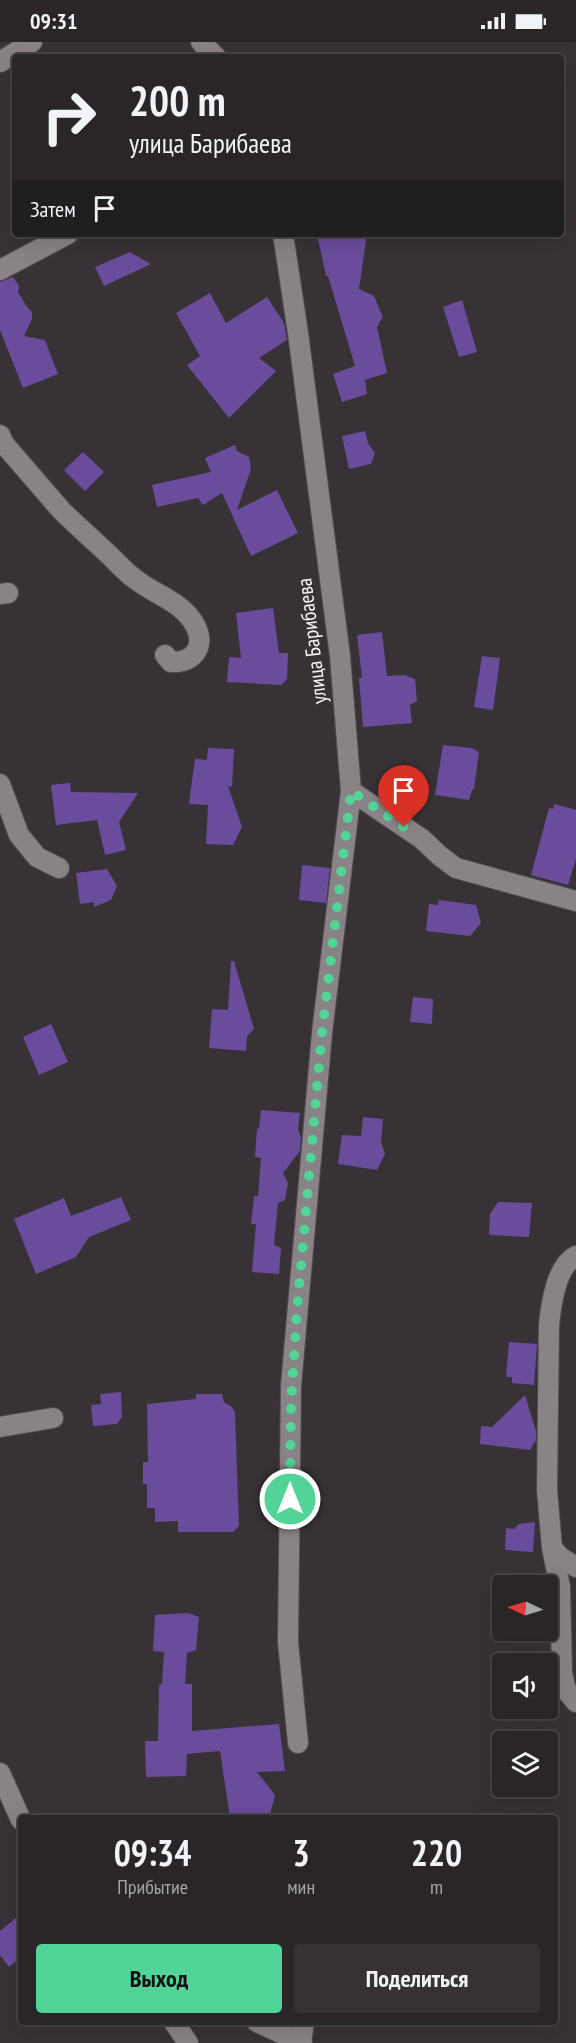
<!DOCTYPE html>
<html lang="ru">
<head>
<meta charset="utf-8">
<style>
  :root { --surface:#2a2628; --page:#363234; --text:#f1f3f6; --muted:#a5a5a8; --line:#464345; --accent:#52d397 }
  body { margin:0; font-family:"PT Sans Narrow",sans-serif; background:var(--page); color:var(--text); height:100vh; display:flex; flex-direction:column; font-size:22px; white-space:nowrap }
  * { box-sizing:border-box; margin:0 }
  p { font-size:20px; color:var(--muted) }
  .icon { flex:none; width:33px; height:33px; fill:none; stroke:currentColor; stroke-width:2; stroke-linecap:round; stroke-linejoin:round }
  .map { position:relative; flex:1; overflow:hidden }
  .drawer { position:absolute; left:18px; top:1773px; width:540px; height:210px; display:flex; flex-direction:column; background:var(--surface); border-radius:6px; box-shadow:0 6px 24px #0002,0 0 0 2px var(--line) }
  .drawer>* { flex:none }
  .top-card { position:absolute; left:12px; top:12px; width:552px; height:183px; border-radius:6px; box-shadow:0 6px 24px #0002,0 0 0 2px var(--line); background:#2a2628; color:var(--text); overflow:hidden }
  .needle { width:39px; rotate:274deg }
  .tools { position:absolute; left:492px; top:1533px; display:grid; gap:12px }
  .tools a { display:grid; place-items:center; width:66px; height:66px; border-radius:6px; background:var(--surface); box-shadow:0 6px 24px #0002,0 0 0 2px var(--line); font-size:30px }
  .pin { position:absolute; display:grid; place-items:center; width:51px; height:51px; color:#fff; margin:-62px -26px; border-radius:50% 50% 50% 0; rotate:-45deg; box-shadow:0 0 6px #0007 }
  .pin .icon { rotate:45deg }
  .me { position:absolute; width:66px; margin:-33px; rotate:0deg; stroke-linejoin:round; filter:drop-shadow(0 0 4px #0008) }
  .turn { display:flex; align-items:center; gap:21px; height:126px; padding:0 18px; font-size:27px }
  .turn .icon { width:78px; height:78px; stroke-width:2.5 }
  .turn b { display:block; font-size:42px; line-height:51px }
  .then { display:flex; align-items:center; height:57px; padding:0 18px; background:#0003; gap:12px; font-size:22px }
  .eta { display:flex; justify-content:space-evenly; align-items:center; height:102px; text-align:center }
  .eta b { font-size:36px; font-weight:700; line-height:42px }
  .cta { display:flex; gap:12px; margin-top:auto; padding:12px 18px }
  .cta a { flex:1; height:69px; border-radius:6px; background:var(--accent); color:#111; font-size:24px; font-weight:700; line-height:69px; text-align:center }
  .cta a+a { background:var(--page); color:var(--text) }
  .status { display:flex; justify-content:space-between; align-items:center; height:42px; padding:0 30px; background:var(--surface); direction:ltr }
  .status svg { height:16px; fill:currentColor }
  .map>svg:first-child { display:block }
  .building { fill:#6a4c9d }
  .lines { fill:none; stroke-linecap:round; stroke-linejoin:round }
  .minor-casing { stroke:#534e52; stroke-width:22 }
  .minor { stroke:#898287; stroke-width:20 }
  .route { stroke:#52d397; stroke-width:10; stroke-dasharray:0 18 }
  .labels { text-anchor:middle; stroke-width:4.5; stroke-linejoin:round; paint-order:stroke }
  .street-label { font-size:21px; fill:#f7f3f6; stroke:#383236 }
</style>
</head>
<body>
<div class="status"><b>09:31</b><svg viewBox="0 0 49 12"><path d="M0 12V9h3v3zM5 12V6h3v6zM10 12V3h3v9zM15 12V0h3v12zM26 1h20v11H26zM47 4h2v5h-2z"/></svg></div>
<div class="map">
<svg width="576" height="2001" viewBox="0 0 576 2001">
  <rect width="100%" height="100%" fill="#383236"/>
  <path class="building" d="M 317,192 L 367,192 L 359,247 L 374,254 L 383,275 L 377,285 L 387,331 L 365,338 L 367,352 L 342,360 L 333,332 L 355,324 L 328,234 L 326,234 Z
    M 130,210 L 151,222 L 104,244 L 95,225 Z
    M 13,235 L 19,244 L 18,250 L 27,265 L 32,270 L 32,277 L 24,294 L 45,298 L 58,332 L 23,346 L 0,288 L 0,240 Z
    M 210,251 L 226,281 L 267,255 L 284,281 L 287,298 L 259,316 L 276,329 L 229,376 L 187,323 L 200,314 L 176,271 Z
    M 462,258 L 477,310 L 459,315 L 443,265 Z
    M 365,389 L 368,401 L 375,411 L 371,422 L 349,427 L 342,394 Z
    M 235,403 L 237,409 L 249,415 L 251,427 L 237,468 L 277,448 L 298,491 L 251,514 L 222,451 L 203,463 L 198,456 L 157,465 L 152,443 L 211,430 L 205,416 Z
    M 83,410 L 104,430 L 85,449 L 64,428 Z
    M 273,566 L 279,611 L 288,611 L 287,637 L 281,643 L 227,640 L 229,615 L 241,616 L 236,571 Z
    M 382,590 L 387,634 L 404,633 L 415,637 L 417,659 L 410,663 L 412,681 L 363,685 L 359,636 L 362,636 L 357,593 Z
    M 482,614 L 500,616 L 493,668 L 474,665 Z
    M 443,703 L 472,706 L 479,710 L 474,747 L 472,748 L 469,758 L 435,753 Z
    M 208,706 L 234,707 L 232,745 L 228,744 L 242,785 L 233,803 L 206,802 L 208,763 L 189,762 L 195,717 L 207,718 Z
    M 70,741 L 71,750 L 138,751 L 119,780 L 126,808 L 105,813 L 97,778 L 56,783 L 51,743 Z
    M 554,762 L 576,768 L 576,817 L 568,843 L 531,833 L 549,766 L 553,767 Z
    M 302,823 L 330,826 L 326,861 L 299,858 Z
    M 107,827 L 117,844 L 111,858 L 94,865 L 94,860 L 80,862 L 76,831 Z
    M 439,858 L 476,863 L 481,881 L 470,894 L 426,889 L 429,862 L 438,863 Z
    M 231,919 L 234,919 L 254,987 L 247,994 L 246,1009 L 209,1006 L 212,967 L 228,968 Z
    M 413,955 L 433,957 L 432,982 L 410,980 Z
    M 51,982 L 68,1020 L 39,1033 L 23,995 Z
    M 261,1068 L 300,1071 L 298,1087 L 301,1095 L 300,1109 L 283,1131 L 288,1141 L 285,1158 L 278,1161 L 274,1203 L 281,1206 L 279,1232 L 252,1230 L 256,1182 L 251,1182 L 254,1154 L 258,1154 L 261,1116 L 255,1115 L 257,1086 L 259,1087 Z
    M 363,1075 L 383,1077 L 381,1100 L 385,1112 L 377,1128 L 338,1122 L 342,1093 L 361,1094 Z
    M 121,1155 L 131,1178 L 89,1195 L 76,1215 L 36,1232 L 14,1177 L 64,1156 L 71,1174 Z
    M 498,1160 L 532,1161 L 529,1195 L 489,1193 L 490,1172 Z
    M 509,1300 L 537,1302 L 534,1343 L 512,1341 L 512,1335 L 506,1335 Z
    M 121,1350 L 122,1375 L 117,1382 L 93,1384 L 91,1363 L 101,1362 L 100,1352 Z
    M 196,1352 L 222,1352 L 224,1360 L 232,1365 L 235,1370 L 239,1484 L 233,1490 L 178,1490 L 178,1479 L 155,1480 L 155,1466 L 147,1466 L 147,1442 L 143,1442 L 143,1420 L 148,1420 L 147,1362 L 196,1357 Z
    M 525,1353 L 536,1389 L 536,1398 L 530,1408 L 480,1402 L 481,1384 L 492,1385 Z
    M 535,1480 L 533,1510 L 505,1508 L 506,1486 L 514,1487 L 519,1482 Z
    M 188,1571 L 199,1575 L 196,1608 L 187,1611 L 185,1642 L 192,1642 L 192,1689 L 279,1682 L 285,1729 L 257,1730 L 275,1753 L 269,1776 L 230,1776 L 220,1709 L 187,1712 L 186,1734 L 146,1735 L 145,1699 L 158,1699 L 159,1643 L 162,1642 L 164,1610 L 153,1609 L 155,1573 Z
    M 21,1872 L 21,1915 L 9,1925 L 0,1913 L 0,1889 Z"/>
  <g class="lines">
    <defs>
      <path id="minor" d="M 201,0 L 216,15
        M 0,20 L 32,0
        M 283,192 L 298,291 L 340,614 L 351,749 L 322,991 L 291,1344 L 288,1600 L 298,1701
        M 0,228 L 68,192
        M 0,393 L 4,402 C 23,424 42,446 61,468 C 75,482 90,495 105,509 C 115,518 124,529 135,537 C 155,553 184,560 196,585 C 206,606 192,621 171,620 L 165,613
        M 0,552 L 8,551
        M 0,742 L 19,793 L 37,815 L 59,826
        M 351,749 L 422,797 L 440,814 L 456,826 L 576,859
        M 576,1214 C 556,1224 551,1263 549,1283 L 547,1448 L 552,1506 L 560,1545 L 562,1631 L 566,1648 L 576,1660
        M 0,1385 L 53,1376
        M 552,1506 L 560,1515 L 576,1525
        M 0,1731 L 21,1778
        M 174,1980 L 188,2001
        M 257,1980 L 302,2001
        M 301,2001 L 304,1980"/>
    </defs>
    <use href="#minor" class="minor-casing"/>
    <use href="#minor" class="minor"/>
  </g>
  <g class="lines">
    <path class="route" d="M 290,1457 L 291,1362 L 297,1268 L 322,991 L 351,749 L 404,785"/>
  </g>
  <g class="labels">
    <g class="street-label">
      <text transform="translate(312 599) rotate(-97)" y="7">улица Барибаева</text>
    </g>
  </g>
</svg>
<div class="tools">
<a><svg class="needle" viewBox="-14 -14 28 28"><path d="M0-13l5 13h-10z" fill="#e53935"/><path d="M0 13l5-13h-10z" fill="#a5a5a8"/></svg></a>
<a><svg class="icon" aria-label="sound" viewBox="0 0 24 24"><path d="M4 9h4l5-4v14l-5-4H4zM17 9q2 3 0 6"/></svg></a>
<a><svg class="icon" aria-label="layers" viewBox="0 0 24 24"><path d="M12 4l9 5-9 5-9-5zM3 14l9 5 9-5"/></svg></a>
</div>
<div class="pin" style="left:404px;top:785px;background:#d93025"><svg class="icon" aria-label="arrive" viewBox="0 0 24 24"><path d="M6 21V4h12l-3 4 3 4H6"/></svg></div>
<svg class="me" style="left:290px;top:1457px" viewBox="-20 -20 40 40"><circle r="17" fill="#52d397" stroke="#fff" stroke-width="3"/><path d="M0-11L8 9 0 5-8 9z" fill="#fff"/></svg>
<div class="top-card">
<div class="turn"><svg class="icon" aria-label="right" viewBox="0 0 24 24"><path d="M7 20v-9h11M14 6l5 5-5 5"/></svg><div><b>200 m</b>улица Барибаева</div></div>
<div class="then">Затем<svg class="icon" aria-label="arrive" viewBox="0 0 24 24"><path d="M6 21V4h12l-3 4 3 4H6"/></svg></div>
</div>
<section class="drawer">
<div class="eta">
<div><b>09:34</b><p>Прибытие</p></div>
<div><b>3</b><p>мин</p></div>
<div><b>220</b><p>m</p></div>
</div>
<div class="cta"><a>Выход</a><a>Поделиться</a></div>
</section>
</div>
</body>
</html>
